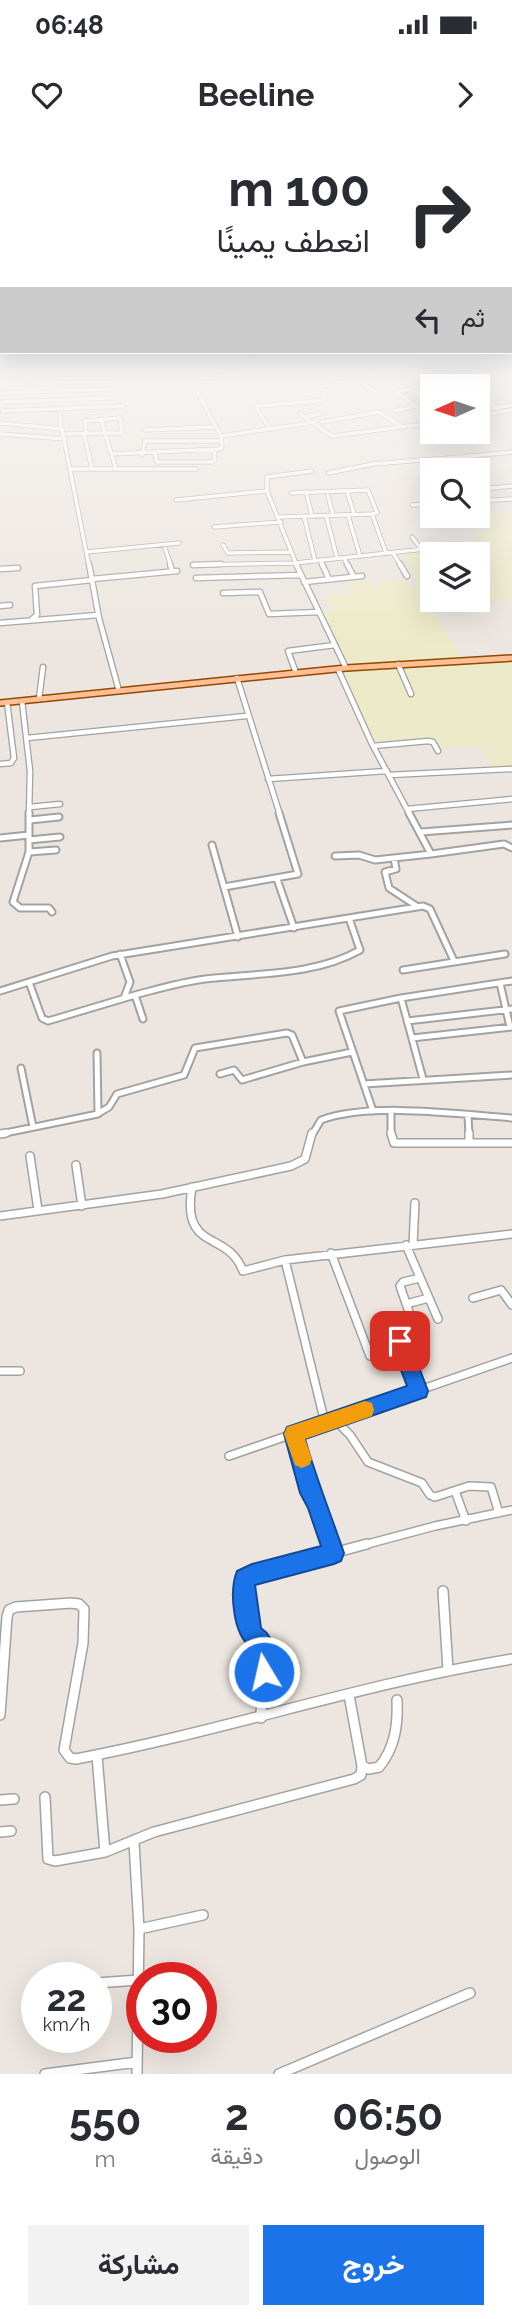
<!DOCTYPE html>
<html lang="ar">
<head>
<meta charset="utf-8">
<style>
  :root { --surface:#fff; --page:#f2f2f3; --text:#2b2b33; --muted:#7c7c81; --accent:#1a73e8 }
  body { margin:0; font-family:Raleway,Vazirmatn,sans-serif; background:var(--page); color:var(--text); direction:rtl; height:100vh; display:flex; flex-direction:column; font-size:26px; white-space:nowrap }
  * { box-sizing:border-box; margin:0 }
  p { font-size:23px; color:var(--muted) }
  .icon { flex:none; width:38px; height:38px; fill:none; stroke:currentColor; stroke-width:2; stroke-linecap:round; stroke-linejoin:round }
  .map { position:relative; height:1934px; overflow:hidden; direction:ltr }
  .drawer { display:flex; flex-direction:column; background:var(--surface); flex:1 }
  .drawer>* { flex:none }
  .top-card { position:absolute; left:0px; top:0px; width:513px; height:214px; box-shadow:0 7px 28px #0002; direction:rtl; background:#fff; color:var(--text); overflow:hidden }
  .needle { width:46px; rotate:267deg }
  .controls { position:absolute; left:420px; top:234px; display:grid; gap:14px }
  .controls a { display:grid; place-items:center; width:70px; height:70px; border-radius:0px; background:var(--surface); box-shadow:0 7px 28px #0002; font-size:35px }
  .speed { position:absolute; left:21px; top:1822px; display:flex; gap:14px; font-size:35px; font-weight:700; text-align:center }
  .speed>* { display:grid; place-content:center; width:91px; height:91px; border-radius:50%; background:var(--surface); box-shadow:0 7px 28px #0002; line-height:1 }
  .speed small { font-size:18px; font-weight:400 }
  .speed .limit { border:10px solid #d22; background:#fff; color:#111 }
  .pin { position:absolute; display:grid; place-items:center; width:60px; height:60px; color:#fff; margin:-30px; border-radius:14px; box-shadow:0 4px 10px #0006 }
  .me { position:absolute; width:77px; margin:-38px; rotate:351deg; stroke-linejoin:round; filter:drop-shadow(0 0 5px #0008) }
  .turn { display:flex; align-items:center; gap:24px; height:147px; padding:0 28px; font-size:32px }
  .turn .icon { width:91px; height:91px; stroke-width:2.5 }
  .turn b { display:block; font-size:49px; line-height:60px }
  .then { display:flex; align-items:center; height:66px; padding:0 28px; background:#0003; gap:14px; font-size:26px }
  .eta { display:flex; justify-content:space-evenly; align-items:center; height:119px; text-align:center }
  .eta b { font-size:42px; font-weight:700; line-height:49px }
  .cta { display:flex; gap:14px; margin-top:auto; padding:14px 28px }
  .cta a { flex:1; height:80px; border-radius:0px; background:var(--accent); color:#fff; font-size:28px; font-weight:700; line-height:80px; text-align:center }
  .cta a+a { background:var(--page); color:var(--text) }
  .status { display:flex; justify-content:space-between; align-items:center; height:49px; padding:0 35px; background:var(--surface); direction:ltr }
  .status svg { height:19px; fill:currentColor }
  header { display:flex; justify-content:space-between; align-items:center; height:91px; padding:0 28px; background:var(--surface); font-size:32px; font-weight:700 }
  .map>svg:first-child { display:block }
  .farmland { fill:#edeac9 }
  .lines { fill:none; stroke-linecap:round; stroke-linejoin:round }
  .minor-far4-casing { stroke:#a2a2a2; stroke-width:5 }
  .minor-far3-casing { stroke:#a2a2a2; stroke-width:7 }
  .minor-far2-casing { stroke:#a2a2a2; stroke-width:9 }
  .minor-far1-casing { stroke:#a2a2a2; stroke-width:10 }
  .minor-casing { stroke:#a2a2a2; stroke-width:12 }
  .major-casing { stroke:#924900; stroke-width:8 }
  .minor-far4 { stroke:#fff; stroke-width:3.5 }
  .minor-far3 { stroke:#fff; stroke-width:4.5 }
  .minor-far2 { stroke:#fff; stroke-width:5 }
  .minor-far1 { stroke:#fff; stroke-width:7 }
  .minor { stroke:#fff; stroke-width:9 }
  .major { stroke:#ffbe93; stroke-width:5 }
  .route { fill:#1a73e8; stroke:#114b97; stroke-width:2 }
  .slow { fill:#f59e0b }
</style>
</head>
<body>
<div class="status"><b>06:48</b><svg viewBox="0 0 49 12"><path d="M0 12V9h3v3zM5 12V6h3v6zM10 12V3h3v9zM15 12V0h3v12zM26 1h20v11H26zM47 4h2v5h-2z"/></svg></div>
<header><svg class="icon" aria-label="forward" viewBox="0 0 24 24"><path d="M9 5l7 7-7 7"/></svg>Beeline<svg class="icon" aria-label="heart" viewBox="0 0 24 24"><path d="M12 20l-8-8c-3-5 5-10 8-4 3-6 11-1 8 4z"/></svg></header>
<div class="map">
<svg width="512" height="1934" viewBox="0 0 512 1934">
  <rect width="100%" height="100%" fill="#ede6e0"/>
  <path class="farmland" d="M 512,372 L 512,403 L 492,405 L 512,405 L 512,459 L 462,461 L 478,460 L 478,415 L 443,415 L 441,408 L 480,406 L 472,392 L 490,390 L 481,374 Z
    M 436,409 L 440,415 L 432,415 L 432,434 L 410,435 L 408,432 L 412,431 L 401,412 Z
    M 432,436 L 432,460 L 460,461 L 429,464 L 462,518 L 403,523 L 401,520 L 402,523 L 348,526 L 322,472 L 334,471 L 327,456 L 352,454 L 348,443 L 370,440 L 377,450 L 382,449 L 377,442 L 408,439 L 410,448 L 416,447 L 425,461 L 412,439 Z
    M 512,519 L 512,627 L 492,628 L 481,606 L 441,607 L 437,600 L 377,604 L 343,537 L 343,532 Z"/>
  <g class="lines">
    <defs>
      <path id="minor-far4" d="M 186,232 L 221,296 L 310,283
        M 408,232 L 432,250
        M 427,232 L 448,247
        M 446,232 L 467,247
        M 190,240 L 257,232
        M 356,240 L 375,251
        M 0,245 L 119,241
        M 320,247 L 387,232
        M 6,248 L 9,232
        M 411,249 L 432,264
        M 397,252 L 455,239
        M 397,252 L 432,279
        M 0,253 L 113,249
        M 478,254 L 498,268
        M 3,262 L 113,258
        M 60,269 L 61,288
        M 2,271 L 123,266
        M 394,271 L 415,266
        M 478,271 L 512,265
        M 300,274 L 332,296 L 432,283
        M 478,276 L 512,270
        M 304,277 L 320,274
        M 101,280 L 116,329
        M 322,282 L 379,272 L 402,287
        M 0,283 L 62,289 L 89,426
        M 270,289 L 256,268 L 258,266 C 282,263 303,264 326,259
        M 145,290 L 215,287
        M 0,294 L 65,299
        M 63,294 L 103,293
        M 84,294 L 92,329
        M 86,294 L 85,281 L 120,278 L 122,293 L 105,293
        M 112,314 L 218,309 L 222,308 L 221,296
        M 155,314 L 157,322 L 212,322 L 215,320 L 214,310
        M 142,315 L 145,301 L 221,301
        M 460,317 L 512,312
        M 72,329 L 196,329
        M 328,333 L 373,324 L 460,317 L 462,331
        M 267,351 L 267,337 L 312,331
        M 347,351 L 354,374
        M 306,352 L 312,376
        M 327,352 L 333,375
        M 291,353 L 368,350 L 377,373 L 372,374
        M 176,360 L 267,351 L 297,426
        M 478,361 L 512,359
        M 486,361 L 481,349 L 512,346
        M 412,365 L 432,364
        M 326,375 L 337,418
        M 348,375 L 360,416
        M 304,376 L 315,421
        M 279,377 L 372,374 L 386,413
        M 214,387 L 281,382
        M 412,397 L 422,410
        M 164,405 L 171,426
        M 223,405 L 228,413 L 291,412
        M 87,412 L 179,403
        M 393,413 L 401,426
        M 344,418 L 348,426
        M 320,420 L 323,426
        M 193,425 L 295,423 L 434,408 L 441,415"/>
      <path id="minor-far3" d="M 89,424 L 99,478 L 119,551
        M 170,424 L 172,431
        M 296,424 L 346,528
        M 322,424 L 329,439
        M 347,424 L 354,437
        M 400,424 L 407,436
        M 193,425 L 221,424
        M 0,429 L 18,428
        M 196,438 L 301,435
        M 92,439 L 177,431
        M 304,442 L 362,436
        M 223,453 L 260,452 L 269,474 L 319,472
        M 0,466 L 10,465
        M 31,480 L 37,475 L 35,446 L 92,440
        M 0,483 L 98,475
        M 398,524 L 411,554
        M 338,529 L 372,604 L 410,675
        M 296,533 L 288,511 L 335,505
        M 237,538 L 280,675
        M 39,559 L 43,527
        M 22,561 L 30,631 L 29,675
        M 27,598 L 246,576
        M 373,606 L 428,601 L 433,602 L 438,611
        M 0,624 L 11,623 L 14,618 L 7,562
        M 389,635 L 512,629
        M 268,639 L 387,631
        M 30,667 L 60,664
        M 407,669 L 512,659"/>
      <path id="minor-far2" d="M 29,673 L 29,712 L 13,762 L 20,768 L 49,768 L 52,772
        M 409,673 L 431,714 L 504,704 L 512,708
        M 30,680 L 59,677
        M 421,692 L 512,685
        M 0,698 L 29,695
        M 29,700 L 60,697
        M 212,705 L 238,797
        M 29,712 L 56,710
        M 335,716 L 359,715 L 375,720 L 431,714
        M 394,718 L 396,729 L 385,732 L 389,748 L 418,767
        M 277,739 L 294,788
        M 224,747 L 298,734 L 279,673
        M 120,814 L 130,842 L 124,858
        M 403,830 L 505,814
        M 29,842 L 42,878 L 48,881 L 135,855
        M 500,843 L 510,887
        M 0,851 L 112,816 L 423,766 L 430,769 L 454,821
        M 143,879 L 135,855 C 158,849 181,842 205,839 C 256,833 314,836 360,810 L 349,778
        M 407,881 L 512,869
        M 412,898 L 512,887
        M 21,928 L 33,987
        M 220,934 L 234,930 L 242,940 L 303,922
        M 423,939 L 401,858 L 512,841
        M 364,944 L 512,935
        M 373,971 L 339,871 L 401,858
        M 99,973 L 109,967 L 117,954 L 184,935 L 195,908 L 287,893 L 292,895 L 303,922 L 352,912
        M 391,973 L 391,995
        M 468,976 L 469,995
        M 0,994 L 98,974 L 97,913
        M 312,995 L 321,980 C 371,962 458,974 512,978"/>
      <path id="minor-far1" d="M 391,993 L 394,1003 L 512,1003
        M 469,993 L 469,1003
        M 0,994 L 6,993
        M 30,1016 L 38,1070
        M 76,1025 L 82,1066
        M 192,1047 C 181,1113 227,1089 243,1131 L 285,1120
        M 0,1076 L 162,1054 L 291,1026 L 305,1019 L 312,993
        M 413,1104 L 415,1063
        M 406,1105 L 438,1179
        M 331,1113 L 370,1216
        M 473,1158 L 501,1150 L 512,1165
        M 406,1164 L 429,1158
        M 0,1231 L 20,1231
        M 419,1251 L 399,1201 L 415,1189 L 400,1146 L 403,1142 L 420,1138
        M 335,1280 L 350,1295 L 368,1322 L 422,1343 L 430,1355 L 435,1357 L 469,1346 L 491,1347 L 499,1373
        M 325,1283 L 285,1120 L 512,1094
        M 294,1294 L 310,1353 L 317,1363 L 332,1406
        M 229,1316 L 512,1218
        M 455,1351 L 466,1381
        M 360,1406 L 435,1386 L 512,1370"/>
      <path id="minor" d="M 331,1404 L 334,1413
        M 443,1451 L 448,1530
        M 0,1575 L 7,1477 L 9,1470 L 16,1467 L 71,1463 L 79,1464 L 84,1469 L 83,1503 L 64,1610 L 70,1618 L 76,1619 C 223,1591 365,1543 512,1519
        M 261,1578 L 263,1511 L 262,1501 L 251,1494 L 243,1447 L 247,1436 L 367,1404
        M 97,1616 L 105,1712
        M 362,1626 L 369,1629 L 379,1627 C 395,1608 398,1585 397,1560
        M 45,1657 L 48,1719 L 55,1721 L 105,1712 L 154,1692 L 354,1639 L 361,1635 L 362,1626 L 349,1555
        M 0,1660 L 14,1659
        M 0,1692 L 11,1691
        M 134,1702 L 139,1789 L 137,1934
        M 139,1789 L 203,1775
        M 96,1843 L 139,1840
        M 45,1934 L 137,1922
        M 279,1934 L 470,1853"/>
      <path id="major" d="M 0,563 L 346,528 L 512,518"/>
    </defs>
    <use href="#minor-far4" class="minor-far4-casing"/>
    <use href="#minor-far3" class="minor-far3-casing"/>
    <use href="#minor-far2" class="minor-far2-casing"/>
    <use href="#minor-far1" class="minor-far1-casing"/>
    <use href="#minor" class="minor-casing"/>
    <use href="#major" class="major-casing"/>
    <use href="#minor-far4" class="minor-far4"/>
    <use href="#minor-far3" class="minor-far3"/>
    <use href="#minor-far2" class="minor-far2"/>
    <use href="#minor-far1" class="minor-far1"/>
    <use href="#minor" class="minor"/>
    <use href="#major" class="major"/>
  </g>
  <linearGradient id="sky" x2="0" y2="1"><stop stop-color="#8ac3e4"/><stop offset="0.46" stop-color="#f7f4f1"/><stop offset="1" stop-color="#f7f4f1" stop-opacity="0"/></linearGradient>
  <rect width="512" height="503" fill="url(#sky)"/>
  <path class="route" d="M 400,1193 L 406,1195 L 409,1201 L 428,1251 L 426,1257 L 305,1299 C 316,1338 331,1375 344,1413 L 341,1421 L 334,1424 L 255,1445 L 261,1488 C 276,1498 279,1523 272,1540 L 264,1543 L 256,1540 L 251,1507 C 233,1495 229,1451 237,1431 L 252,1424 L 321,1406 L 308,1368 L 300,1353 L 284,1294 L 287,1287 L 407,1246 L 390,1201 L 393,1195 Z"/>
  <path class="slow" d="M 365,1261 L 372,1263 L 374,1270 L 372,1276 L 305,1299 L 312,1319 L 309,1325 L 302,1328 L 295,1325 L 284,1294 L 287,1287 Z"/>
</svg>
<div class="controls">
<a><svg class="needle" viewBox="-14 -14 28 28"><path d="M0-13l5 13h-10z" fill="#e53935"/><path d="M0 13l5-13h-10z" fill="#7c7c81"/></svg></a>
<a><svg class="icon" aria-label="search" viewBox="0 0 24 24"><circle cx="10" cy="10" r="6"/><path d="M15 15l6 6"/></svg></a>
<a><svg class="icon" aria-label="layers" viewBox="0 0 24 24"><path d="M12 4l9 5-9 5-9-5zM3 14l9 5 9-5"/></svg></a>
</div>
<div class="speed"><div>22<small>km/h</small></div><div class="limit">30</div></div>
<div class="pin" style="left:400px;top:1201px;background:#d93025"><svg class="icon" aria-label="arrive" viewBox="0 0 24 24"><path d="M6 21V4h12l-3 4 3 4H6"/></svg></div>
<svg class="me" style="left:264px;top:1532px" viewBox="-20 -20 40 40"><circle r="17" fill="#1a73e8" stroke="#fff" stroke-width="3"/><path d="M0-11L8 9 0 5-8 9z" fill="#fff"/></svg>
<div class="top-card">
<div class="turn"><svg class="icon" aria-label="right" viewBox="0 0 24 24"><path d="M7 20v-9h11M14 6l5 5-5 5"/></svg><div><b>100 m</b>انعطف يمينًا</div></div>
<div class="then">ثم<svg class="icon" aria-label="left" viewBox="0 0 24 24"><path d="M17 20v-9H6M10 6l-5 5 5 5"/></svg></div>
</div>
</div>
<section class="drawer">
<div class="eta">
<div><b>06:50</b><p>الوصول</p></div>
<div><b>2</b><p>دقيقة</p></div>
<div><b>550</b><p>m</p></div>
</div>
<div class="cta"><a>خروج</a><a>مشاركة</a></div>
</section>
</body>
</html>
